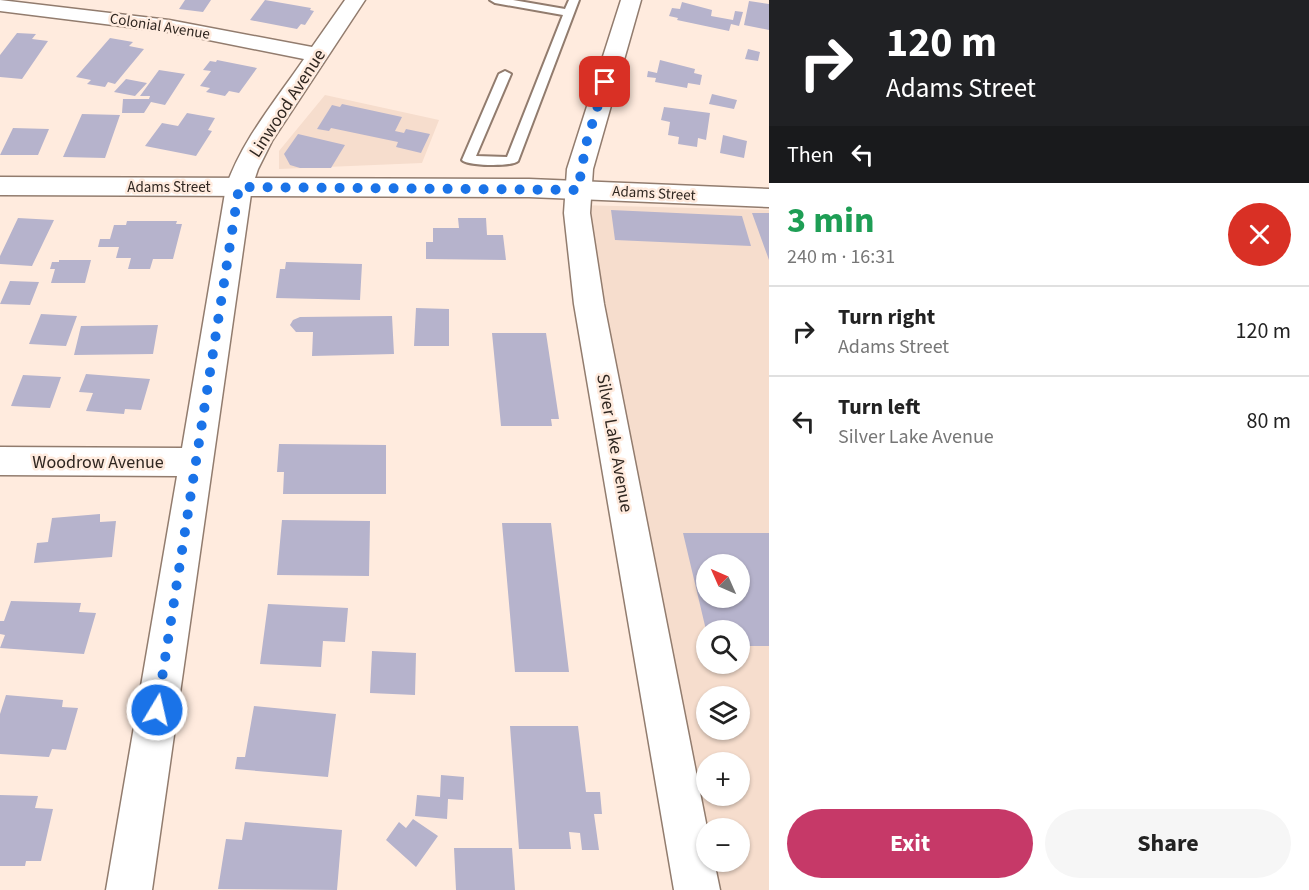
<!DOCTYPE html>
<html lang="en">
<head>
<meta charset="utf-8">
<style>
  :root { --surface:#fff; --page:#f6f6f6; --text:#222; --muted:#767676; --line:#e0e0e0; --accent:#c63968 }
  body { margin:0; font-family:"Source Sans 3",sans-serif; background:var(--page); color:var(--text); height:100vh; display:flex; flex-direction:column; font-size:22px; white-space:nowrap }
  * { box-sizing:border-box; margin:0 }
  p { font-size:20px; color:var(--muted) }
  .icon { flex:none; width:33px; height:33px; fill:none; stroke:currentColor; stroke-width:2; stroke-linecap:round; stroke-linejoin:round }
  .map { position:relative; flex:1; overflow:hidden }
  .drawer { display:flex; flex-direction:column; background:var(--surface); width:540px }
  .drawer>* { flex:none }
  .hud { background:#202124; color:#fff; overflow:hidden }
  .needle { width:39px; rotate:315deg }
  .tools { position:absolute; left:696px; top:554px; display:grid; gap:12px }
  .tools a { display:grid; place-items:center; width:54px; height:54px; border-radius:50%; background:var(--surface); box-shadow:0 2px 4px #0004; font-size:30px }
  .pin { position:absolute; display:grid; place-items:center; width:51px; height:51px; color:#fff; margin:-26px; border-radius:12px; box-shadow:0 3px 9px #0006 }
  .me { position:absolute; width:66px; margin:-33px; rotate:9deg; stroke-linejoin:round; filter:drop-shadow(0 0 4px #0008) }
  .turn { display:flex; align-items:center; gap:21px; height:126px; padding:0 18px; font-size:27px }
  .turn .icon { width:78px; height:78px; stroke-width:2.5 }
  .turn b { display:block; font-size:42px; line-height:51px }
  .then { display:flex; align-items:center; height:57px; padding:0 18px; background:#0003; gap:12px; font-size:22px }
  .round { display:grid; place-items:center; flex:none; width:63px; height:63px; border-radius:32px; background:var(--page) }
  .overview { display:flex; align-items:center; justify-content:space-between; height:102px; padding:0 18px }
  h1 { font-size:36px; font-weight:700; line-height:45px; color:#1e9e55 }
  .primary-button { display:flex; gap:12px; margin-top:auto; padding:12px 18px }
  .primary-button a { flex:1; height:69px; border-radius:36px; background:var(--accent); color:#fff; font-size:24px; font-weight:700; line-height:69px; text-align:center }
  .primary-button a+a { background:var(--page); color:var(--text) }
  ul { padding:0; list-style:none }
  li { display:flex; align-items:center; gap:18px; height:90px; padding:0 18px; border-top:2px solid var(--line) }
  li div { flex:1 }
  li b { display:block; font-size:22px }
  li em { font-style:normal }
  main { display:flex; flex:1; min-height:0 }
  .map>svg:first-child { display:block }
  .built { fill:#f6ddcd; fill-rule:evenodd }
  .building { fill:#b6b3cc; fill-rule:evenodd }
  .lines { fill:none; stroke-linecap:round; stroke-linejoin:round }
  .service-casing { stroke:#927c6e; stroke-width:4 }
  .minor-casing { stroke:#927c6e; stroke-width:3 }
  .tertiary-casing { stroke:#927c6e; stroke-width:3 }
  .service { fill:#fff; fill-rule:evenodd }
  .minor { fill:#fff; fill-rule:evenodd }
  .tertiary { fill:#fff; fill-rule:evenodd }
  .route { stroke:#1a73e8; stroke-width:10; stroke-dasharray:0 18 }
  .labels { text-anchor:middle; stroke-width:5; stroke-linejoin:round; paint-order:stroke }
  .far-street-label { font-size:15px; fill:#302721; stroke:#ffebde }
  .street-label { font-size:18px; fill:#302721; stroke:#ffebde }
</style>
</head>
<body>
<main>
<div class="map">
<svg width="769" height="890" viewBox="0 0 769 890">
  <rect width="100%" height="100%" fill="#ffebde"/>
  <path class="built" d="M 325,95 L 439,120 L 422,163 L 279,169 L 279,151 Z
    M 577,205 L 769,210 L 769,890 L 699,890 ZM 706,564 L 740,564 L 740,597 L 706,597 ZM 706,630 L 740,630 L 740,663 L 706,663 ZM 706,696 L 740,696 L 740,729 L 706,729 ZM 706,762 L 740,762 L 740,795 L 706,795 ZM 706,828 L 740,828 L 740,861 L 706,861 Z"/>
  <path class="building" d="M 185,0 L 211,0 L 203,12 L 179,9 Z
    M 265,0 L 311,8 L 310,10 L 314,11 L 305,25 L 301,24 L 297,29 L 250,20 Z
    M 749,1 L 769,4 L 769,30 L 744,25 Z
    M 682,2 L 712,10 L 711,16 L 733,20 L 735,11 L 743,12 L 739,26 L 731,24 L 729,31 L 677,20 L 678,18 L 669,16 L 672,8 L 680,9 Z
    M 17,33 L 36,34 L 32,39 L 48,41 L 22,79 L 0,77 L 0,55 Z
    M 110,38 L 133,42 L 129,46 L 144,49 L 115,84 L 108,82 L 105,87 L 87,84 L 91,80 L 76,77 Z
    M 748,49 L 760,52 L 758,61 L 745,59 Z
    M 217,60 L 257,68 L 239,93 L 229,91 L 225,96 L 206,92 L 210,88 L 200,86 L 211,71 L 203,70 L 210,61 L 216,62 Z
    M 660,60 L 695,69 L 694,73 L 702,75 L 700,85 L 688,83 L 687,88 L 655,82 L 656,78 L 647,77 L 648,71 L 657,73 Z
    M 159,70 L 185,74 L 165,105 L 151,102 L 144,113 L 122,113 L 123,99 L 149,99 L 150,96 L 140,96 Z
    M 126,79 L 147,83 L 135,96 L 114,92 Z
    M 712,94 L 737,100 L 734,109 L 709,104 Z
    M 342,104 L 402,117 L 395,131 L 404,133 L 406,129 L 430,134 L 421,153 L 396,147 L 398,142 L 331,128 L 329,131 L 317,129 L 332,105 L 340,107 Z
    M 664,107 L 710,113 L 706,140 L 698,138 L 697,147 L 678,144 L 679,137 L 668,135 L 670,122 L 661,120 Z
    M 187,113 L 215,118 L 208,130 L 212,131 L 196,156 L 145,146 L 162,123 L 178,126 Z
    M 82,114 L 120,115 L 105,158 L 63,157 Z
    M 13,128 L 49,129 L 38,155 L 0,155 Z
    M 298,134 L 345,145 L 331,168 L 300,168 L 290,165 L 284,154 Z
    M 723,135 L 747,141 L 744,158 L 720,153 Z
    M 611,210 L 742,216 L 751,246 L 615,240 Z
    M 752,213 L 769,213 L 769,260 Z
    M 18,218 L 54,220 L 32,266 L 0,264 L 0,256 Z
    M 458,218 L 486,218 L 487,235 L 503,235 L 506,260 L 426,259 L 426,242 L 433,242 L 433,228 L 459,228 Z
    M 127,221 L 177,221 L 176,224 L 182,224 L 173,259 L 153,259 L 150,269 L 128,269 L 131,258 L 116,258 L 119,247 L 98,247 L 100,239 L 110,239 L 114,225 L 126,225 Z
    M 59,260 L 91,260 L 85,283 L 51,283 L 55,269 L 50,269 L 52,262 L 59,262 Z
    M 286,262 L 362,264 L 360,300 L 276,298 L 280,269 L 285,269 Z
    M 10,281 L 39,282 L 30,305 L 0,304 Z
    M 416,308 L 449,309 L 449,346 L 414,346 Z
    M 41,314 L 77,316 L 66,346 L 29,344 Z
    M 392,316 L 394,354 L 312,356 L 313,332 L 296,332 L 290,325 L 293,320 L 300,317 Z
    M 158,325 L 153,354 L 74,355 L 81,326 Z
    M 492,333 L 546,333 L 559,419 L 551,419 L 552,426 L 501,426 Z
    M 86,374 L 150,379 L 141,410 L 125,409 L 124,414 L 86,411 L 93,393 L 79,392 Z
    M 23,375 L 61,377 L 50,408 L 11,406 Z
    M 279,444 L 386,445 L 386,494 L 283,494 L 284,472 L 277,472 Z
    M 100,514 L 100,522 L 116,521 L 112,557 L 34,563 L 37,543 L 48,542 L 52,518 Z
    M 282,520 L 370,521 L 369,576 L 277,575 Z
    M 502,523 L 551,523 L 569,672 L 515,672 Z
    M 683,533 L 769,533 L 769,646 L 740,646 L 740,630 L 706,630 ZM 706,564 L 740,564 L 740,597 L 706,597 Z
    M 11,601 L 81,603 L 79,612 L 96,613 L 84,654 L 0,648 L 5,635 L 0,634 L 0,621 L 4,621 Z
    M 268,604 L 348,608 L 345,642 L 323,641 L 321,667 L 260,664 Z
    M 372,651 L 416,653 L 415,695 L 370,693 Z
    M 6,695 L 63,700 L 62,707 L 78,708 L 66,750 L 52,749 L 49,757 L 0,754 L 0,714 Z
    M 254,706 L 336,714 L 328,777 L 235,769 L 237,757 L 245,757 Z
    M 510,726 L 578,726 L 586,792 L 600,792 L 602,814 L 594,814 L 599,850 L 582,850 L 580,833 L 569,832 L 571,849 L 519,849 Z
    M 441,775 L 464,777 L 463,800 L 448,799 L 447,819 L 415,816 L 417,795 L 440,797 Z
    M 0,795 L 38,796 L 35,808 L 53,809 L 41,861 L 26,861 L 25,866 L 0,866 Z
    M 413,819 L 438,836 L 416,867 L 386,840 L 399,822 L 406,828 Z
    M 245,822 L 342,830 L 337,890 L 218,889 L 226,839 L 242,840 Z
    M 454,848 L 512,848 L 515,890 L 456,890 Z"/>
  <g class="lines">
    <defs>
      <path id="service" d="M 490,0 L 513,0 L 565,9 L 569,0 L 579,0 L 518,161 C 512,167 468,166 462,160 L 499,74 L 505,71 L 511,74 L 476,156 L 507,157 L 563,15 L 495,3 Z"/>
      <path id="minor" d="M 0,0 L 169,20 L 312,47 L 345,0 L 365,0 L 272,141 L 258,169 L 252,187 L 152,890 L 106,890 L 177,476 L 0,475 L 0,447 L 182,448 L 226,187 C 242,140 276,100 304,59 L 169,32 L 0,11 Z
        M 621,0 L 641,0 L 593,169 L 590,213 L 604,304 L 707,828 L 706,861 L 714,861 L 720,890 L 674,890 L 574,304 L 564,213 L 567,169 Z"/>
      <path id="tertiary" d="M 0,177 L 529,179 L 769,189 L 769,207 L 529,197 L 0,195 Z"/>
    </defs>
    <use href="#service" class="service-casing"/>
    <use href="#minor" class="minor-casing"/>
    <use href="#tertiary" class="tertiary-casing"/>
    <use href="#service" class="service"/>
    <use href="#minor" class="minor"/>
    <use href="#tertiary" class="tertiary"/>
  </g>
  <g class="lines">
    <path class="route" d="M 157,710 L 239,187 L 578,190 L 586,144 L 605,82"/>
  </g>
  <g class="labels">
    <g class="far-street-label">
      <text transform="translate(160 26) rotate(9)" y="5">Colonial Avenue</text>
      <text x="169" y="192">Adams Street</text>
      <text transform="translate(654 193) rotate(3)" y="5">Adams Street</text>
    </g>
    <g class="street-label">
      <text transform="translate(287 103) rotate(-57)" y="6">Linwood Avenue</text>
      <text transform="translate(615 443) rotate(80)" y="6">Silver Lake Avenue</text>
      <text x="98" y="468">Woodrow Avenue</text>
    </g>
  </g>
</svg>
<div class="tools">
<a><svg class="needle" viewBox="-14 -14 28 28"><path d="M0-13l5 13h-10z" fill="#e53935"/><path d="M0 13l5-13h-10z" fill="#767676"/></svg></a>
<a><svg class="icon" aria-label="search" viewBox="0 0 24 24"><circle cx="10" cy="10" r="6"/><path d="M15 15l6 6"/></svg></a>
<a><svg class="icon" aria-label="layers" viewBox="0 0 24 24"><path d="M12 4l9 5-9 5-9-5zM3 14l9 5 9-5"/></svg></a>
<a>+</a>
<a>−</a>
</div>
<div class="pin" style="left:605px;top:82px;background:#d93025"><svg class="icon" aria-label="arrive" viewBox="0 0 24 24"><path d="M6 21V4h12l-3 4 3 4H6"/></svg></div>
<svg class="me" style="left:157px;top:710px" viewBox="-20 -20 40 40"><circle r="17" fill="#1a73e8" stroke="#fff" stroke-width="3"/><path d="M0-11L8 9 0 5-8 9z" fill="#fff"/></svg>
</div>
<section class="drawer">
<div class="hud">
<div class="turn"><svg class="icon" aria-label="right" viewBox="0 0 24 24"><path d="M7 20v-9h11M14 6l5 5-5 5"/></svg><div><b>120 m</b>Adams Street</div></div>
<div class="then">Then<svg class="icon" aria-label="left" viewBox="0 0 24 24"><path d="M17 20v-9H6M10 6l-5 5 5 5"/></svg></div>
</div>
<div class="overview"><div><h1>3 min</h1><p>240 m · 16:31</p></div><a class="round" style="background:#d93025;color:#fff"><svg class="icon" aria-label="close" viewBox="0 0 24 24"><path d="M6 6l12 12M18 6L6 18"/></svg></a></div>
<ul>
<li><svg class="icon" aria-label="right" viewBox="0 0 24 24"><path d="M7 20v-9h11M14 6l5 5-5 5"/></svg><div><b>Turn right</b><p>Adams Street</p></div><em>120 m</em></li>
<li><svg class="icon" aria-label="left" viewBox="0 0 24 24"><path d="M17 20v-9H6M10 6l-5 5 5 5"/></svg><div><b>Turn left</b><p>Silver Lake Avenue</p></div><em>80 m</em></li>
</ul>
<div class="primary-button"><a>Exit</a><a>Share</a></div>
</section>
</main>
</body>
</html>
